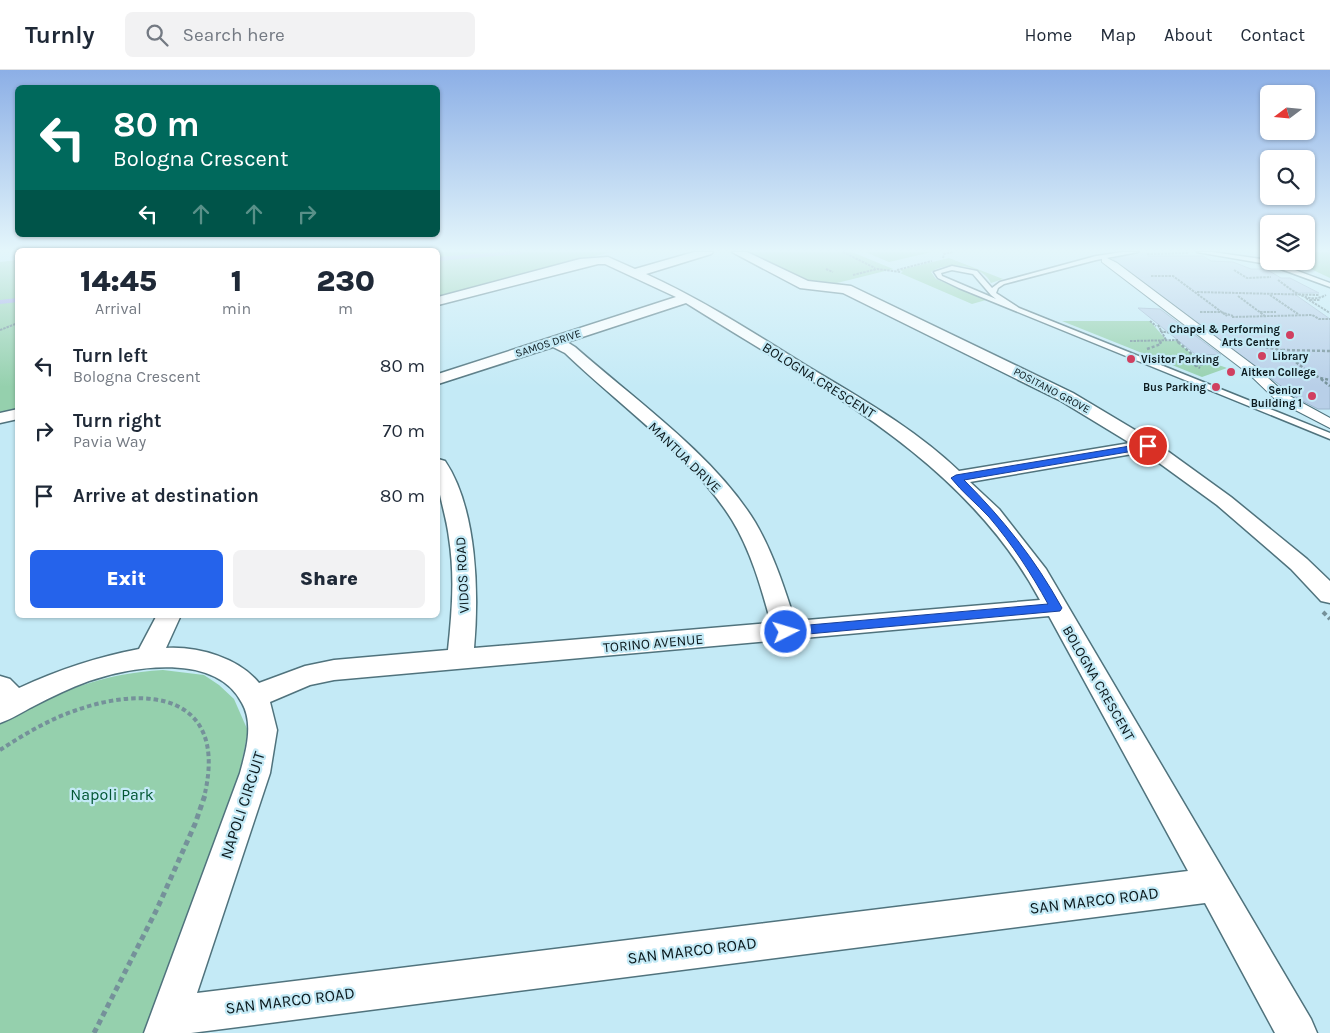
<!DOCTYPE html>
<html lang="en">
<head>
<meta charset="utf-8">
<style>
  :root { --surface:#fff; --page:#f2f2f3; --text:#1f2937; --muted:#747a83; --line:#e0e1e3; --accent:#2563eb }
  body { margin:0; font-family:Karla,sans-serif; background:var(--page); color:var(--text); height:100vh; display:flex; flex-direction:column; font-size:19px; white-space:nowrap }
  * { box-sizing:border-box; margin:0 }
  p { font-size:16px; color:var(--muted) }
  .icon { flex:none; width:28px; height:28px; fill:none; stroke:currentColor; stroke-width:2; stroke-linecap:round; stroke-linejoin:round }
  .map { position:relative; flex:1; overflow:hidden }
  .sheet { position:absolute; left:15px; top:178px; width:425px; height:370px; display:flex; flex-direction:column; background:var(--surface); border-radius:8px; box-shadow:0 1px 4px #0004 }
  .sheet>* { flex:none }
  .hud { position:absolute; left:15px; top:15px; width:425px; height:152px; border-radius:8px; box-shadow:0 1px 4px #0004; background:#00695c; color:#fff; overflow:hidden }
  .needle { width:32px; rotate:254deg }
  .fabs { position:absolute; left:1260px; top:15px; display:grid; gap:10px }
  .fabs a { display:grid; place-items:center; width:55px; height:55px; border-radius:8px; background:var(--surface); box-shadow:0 1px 4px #0004; font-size:25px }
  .pin { position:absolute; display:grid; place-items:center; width:42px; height:42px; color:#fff; margin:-21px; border:2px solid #fff; border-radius:50%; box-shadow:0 1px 5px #0007 }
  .me { position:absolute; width:55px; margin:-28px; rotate:85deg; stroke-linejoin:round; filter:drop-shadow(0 0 4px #0008) }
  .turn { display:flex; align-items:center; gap:18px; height:105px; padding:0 15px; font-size:22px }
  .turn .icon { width:65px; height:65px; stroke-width:2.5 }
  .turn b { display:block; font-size:35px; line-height:42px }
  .lanes { display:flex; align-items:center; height:48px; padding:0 15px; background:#0003; justify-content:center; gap:25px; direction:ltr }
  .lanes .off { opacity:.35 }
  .eta { display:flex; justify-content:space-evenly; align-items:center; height:85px; text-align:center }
  .eta b { font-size:30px; font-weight:800; line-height:35px }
  .cta { display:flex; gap:10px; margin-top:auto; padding:10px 15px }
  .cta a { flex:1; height:58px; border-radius:8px; background:var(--accent); color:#fff; font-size:20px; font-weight:800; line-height:58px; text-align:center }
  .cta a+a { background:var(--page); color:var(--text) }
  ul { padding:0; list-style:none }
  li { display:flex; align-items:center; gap:15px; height:65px; padding:0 15px }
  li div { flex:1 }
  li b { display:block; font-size:19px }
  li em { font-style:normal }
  header { display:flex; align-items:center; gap:30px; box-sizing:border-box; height:70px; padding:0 25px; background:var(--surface); border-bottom:1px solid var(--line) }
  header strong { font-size:24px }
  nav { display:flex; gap:28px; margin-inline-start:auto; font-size:18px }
  .search { width:350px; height:45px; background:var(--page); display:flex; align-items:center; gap:12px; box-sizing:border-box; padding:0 18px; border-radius:8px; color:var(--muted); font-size:19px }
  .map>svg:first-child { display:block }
  .green { fill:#95d0ad }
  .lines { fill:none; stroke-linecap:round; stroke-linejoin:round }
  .stream { stroke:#a3a8e4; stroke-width:4 }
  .building { fill:#b8cfe8; stroke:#9fb6ce }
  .service-casing { stroke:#50737d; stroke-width:3 }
  .pedestrian-casing { stroke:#50737d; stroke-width:2 }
  .minor-casing { stroke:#50737d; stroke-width:3 }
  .path-far3 { stroke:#75919a; stroke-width:2; stroke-dasharray:2.5 1; stroke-linecap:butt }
  .path-far2 { stroke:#75919a; stroke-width:2.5; stroke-dasharray:3 2; stroke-linecap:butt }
  .path-far1 { stroke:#75919a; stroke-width:4; stroke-dasharray:4.5 3; stroke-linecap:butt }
  .path { stroke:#75919a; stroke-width:5; stroke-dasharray:5.5 4; stroke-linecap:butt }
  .service { fill:#fff; fill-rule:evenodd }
  .pedestrian { fill:#fff; fill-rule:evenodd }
  .minor { fill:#fff; fill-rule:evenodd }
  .route { fill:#2563eb; stroke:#184099 }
  .poi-dot { fill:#d04060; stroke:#c4eaf6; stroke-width:2 }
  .labels { text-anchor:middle; stroke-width:4.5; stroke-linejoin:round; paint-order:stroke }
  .far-poi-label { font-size:11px; font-weight:bold; fill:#0b191d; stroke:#c4eaf6; text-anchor:end }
  .far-street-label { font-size:11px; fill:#0b191d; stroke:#c4eaf6 }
  .street-label { font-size:14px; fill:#0b191d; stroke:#c4eaf6 }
  .near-park-label { font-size:16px; fill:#025633; stroke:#c4eaf6 }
  .near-street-label { font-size:16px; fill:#0b191d; stroke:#c4eaf6 }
</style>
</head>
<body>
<header>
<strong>Turnly</strong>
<div class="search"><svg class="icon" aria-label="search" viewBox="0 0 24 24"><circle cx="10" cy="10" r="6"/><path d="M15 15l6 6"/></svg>Search here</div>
<nav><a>Home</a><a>Map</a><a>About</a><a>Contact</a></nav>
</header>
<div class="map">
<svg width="1330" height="963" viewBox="0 0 1330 963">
  <rect width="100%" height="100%" fill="#c4eaf6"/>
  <path class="green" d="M 438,182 L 611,182 L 438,228 Z
    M 744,182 L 852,182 L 893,199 L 837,213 L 807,212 Z
    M 865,182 L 932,182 L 889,192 Z
    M 1306,182 L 1330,182 L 1330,208 L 1294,191 L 1306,191 Z
    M 949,188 L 1003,209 L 991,213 C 983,194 946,191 931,202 L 936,209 L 986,230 L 972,234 L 900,203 L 903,202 L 900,200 Z
    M 17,190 L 17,341 L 0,345 L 0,192 Z
    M 1062,251 L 1150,251 L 1167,271 L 1177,271 L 1194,286 L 1227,298 L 1202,307 Z
    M 163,600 L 204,605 L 219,615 L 234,629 L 248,661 L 239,705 L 146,963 L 0,963 L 0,654 C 51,623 104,603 163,600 Z"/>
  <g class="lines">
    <path class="stream" d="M 438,189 L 520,182
      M 0,232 L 18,230"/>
  </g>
  <path class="building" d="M 1140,182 L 1147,182 L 1148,186 L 1203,186 L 1211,191 L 1233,192 L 1251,199 L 1266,199 L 1281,208 L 1290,208 L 1319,223 L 1293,223 L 1330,249 L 1330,339 L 1318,339 L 1297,328 L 1113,189 Z
    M 1138,238 L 1160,239 L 1221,285 L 1195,284 Z"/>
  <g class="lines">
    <defs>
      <path id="service" d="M 1123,182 L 1138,182 L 1096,190 L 1004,214 L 998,218 L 996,223 L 1019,238 L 1330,363 L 1330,369 L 959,218 L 938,208 L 934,202 L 952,196 L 977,201 L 992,218 L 1000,212 L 1096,186 ZM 952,200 L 973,204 L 991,225 L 996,229 L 942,206 L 941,203 Z
        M 1197,182 L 1212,182 L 1268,190 L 1330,213 L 1330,217 L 1267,194 Z"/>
      <path id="pedestrian" d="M 1105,187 L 1117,193 L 1257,298 L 1286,324 L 1330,348 L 1330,358 L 1276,330 L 1249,304 L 1102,192 L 1102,188 Z"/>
      <path id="minor" d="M 694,182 L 713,182 L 711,184 L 646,204 C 703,230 754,263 807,296 C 860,328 914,358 959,401 L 1130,373 L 1061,331 L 843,223 L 800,218 L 732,182 L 747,182 L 808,211 L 851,216 L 1073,323 L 1155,372 L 1231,427 L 1307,489 L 1330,511 L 1330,533 L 1321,531 L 1291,499 L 1217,435 L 1144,382 L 970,412 L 999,439 L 1046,499 L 1311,949 L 1317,963 L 1275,963 L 1205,833 L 191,963 L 144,963 L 240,703 C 246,681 254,654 242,633 C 216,582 132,596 89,611 C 70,618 51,627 34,636 C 22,642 12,649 0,653 L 0,606 L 10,609 L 19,618 C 58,600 97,587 139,579 L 157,545 L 181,545 L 166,578 C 198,576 239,588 259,613 L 305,596 L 334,590 L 448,580 C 452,543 455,506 449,468 C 446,441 434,416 438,389 L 445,391 C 477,438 479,523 474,578 L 771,553 C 761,517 751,481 732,450 C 693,387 618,334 565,283 L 553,277 L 438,314 L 438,304 L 676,227 L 605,194 L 598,194 L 438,235 L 438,227 L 580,189 L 608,187 L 635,199 ZM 686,233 C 817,316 964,388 1040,530 L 795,551 C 784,517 773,483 755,452 C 714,385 634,329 575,277 L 567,272 ZM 1049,546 L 1188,801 L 197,923 L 270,703 L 277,660 L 270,632 L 310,615 L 334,610 Z
        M 18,339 L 18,349 L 0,353 L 0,343 Z"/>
    </defs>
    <use href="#service" class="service-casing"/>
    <use href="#pedestrian" class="pedestrian-casing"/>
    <use href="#minor" class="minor-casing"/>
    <path class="path-far3" d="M 843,182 L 875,198
      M 1147,184 L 1188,183
      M 943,188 L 944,184 L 953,182
      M 826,199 L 833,202
      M 897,200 L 932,191
      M 1234,200 L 1247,208 L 1271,207
      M 853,205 L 877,199 L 901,202
      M 1151,206 L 1173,206 L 1227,246
      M 1278,210 C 1292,220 1308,235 1326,225
      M 1197,222 L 1319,225
      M 1270,225 L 1298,244
      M 1238,226 L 1265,246
      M 1306,228 L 1330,243
      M 1310,230 L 1320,230
      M 1200,242 L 1221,242 L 1233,246
      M 1260,242 L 1276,242
      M 1232,247 L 1312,245 L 1319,249 L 1330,249
      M 1150,251 L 1156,256
      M 1158,255 L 1166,270
      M 0,260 L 18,253
      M 1160,261 L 1170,263
      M 1130,271 L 1179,270
      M 1160,271 L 1161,273
      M 1177,271 L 1179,273"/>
    <path class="path-far2" d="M 1178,272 L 1194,286 L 1219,295
      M 1257,272 L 1265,277 L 1281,280 L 1307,301 L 1277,301
      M 1147,279 L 1161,274 L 1160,272
      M 1282,280 L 1330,281
      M 1171,287 L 1184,289 L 1200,298
      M 1195,296 L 1208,293
      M 1307,301 L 1320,308 L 1330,310
      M 1321,309 L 1330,316"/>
    <path class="path-far1" d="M 1323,542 L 1330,549
      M 0,680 C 23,665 48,650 74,641 C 148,614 227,625 205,723"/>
    <path class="path" d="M 94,963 L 157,839 L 195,754 L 206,722"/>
    <use href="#service" class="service"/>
    <use href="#pedestrian" class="pedestrian"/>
    <use href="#minor" class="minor"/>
  </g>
  <linearGradient id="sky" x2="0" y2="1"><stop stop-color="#8cafe6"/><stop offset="0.57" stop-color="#e4f6fb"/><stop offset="1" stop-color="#e4f6fb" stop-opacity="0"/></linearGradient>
  <rect width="1330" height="317" fill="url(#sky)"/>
  <path class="route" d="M 1148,373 L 1151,373 L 1151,378 L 964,410 C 1003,449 1035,489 1062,538 L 1060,541 L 786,566 L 780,562 L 786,557 L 1048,534 C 1031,503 1012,474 989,447 C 977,434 962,422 951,408 L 956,405 Z"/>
  <g class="poi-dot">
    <circle cx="1290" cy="265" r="5"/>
    <circle cx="1262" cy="286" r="5"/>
    <circle cx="1131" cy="289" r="5"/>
    <circle cx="1231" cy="302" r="5"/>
    <circle cx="1216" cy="317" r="5"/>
    <circle cx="1312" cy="326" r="5"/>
  </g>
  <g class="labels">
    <g class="far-poi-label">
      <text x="1280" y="263">Chapel &amp; Performing<tspan x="1280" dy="13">Arts Centre</tspan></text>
      <text x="1272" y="290" text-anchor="start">Library</text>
      <text x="1141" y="293" text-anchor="start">Visitor Parking</text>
      <text x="1241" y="306" text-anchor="start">Aitken College</text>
      <text x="1206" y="321">Bus Parking</text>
      <text x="1302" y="324">Senior<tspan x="1302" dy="13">Building 1</tspan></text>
    </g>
    <g class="far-street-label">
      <text transform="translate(548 273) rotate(-18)" y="4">SAMOS DRIVE</text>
      <text transform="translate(1052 320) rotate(28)" y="4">POSITANO GROVE</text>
    </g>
    <g class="street-label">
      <text transform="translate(819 310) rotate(32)" y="5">BOLOGNA CRESCENT</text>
      <text transform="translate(685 387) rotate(44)" y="5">MANTUA DRIVE</text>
      <text transform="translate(462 505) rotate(-93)" y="5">VIDOS ROAD</text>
      <text transform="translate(653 573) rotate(-5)" y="5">TORINO AVENUE</text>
      <text transform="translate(1099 613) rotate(60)" y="5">BOLOGNA CRESCENT</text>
    </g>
    <g class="near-park-label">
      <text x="112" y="730">Napoli Park</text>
    </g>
    <g class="near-street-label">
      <text transform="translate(242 735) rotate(-72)" y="6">NAPOLI CIRCUIT</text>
      <text transform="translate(1094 830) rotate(-7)" y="6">SAN MARCO ROAD</text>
      <text transform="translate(692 880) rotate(-7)" y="6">SAN MARCO ROAD</text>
      <text transform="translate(290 930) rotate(-7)" y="6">SAN MARCO ROAD</text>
    </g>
  </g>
</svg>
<div class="fabs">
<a><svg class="needle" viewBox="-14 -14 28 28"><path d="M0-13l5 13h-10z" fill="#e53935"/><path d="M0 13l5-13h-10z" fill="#747a83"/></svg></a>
<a><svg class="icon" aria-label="search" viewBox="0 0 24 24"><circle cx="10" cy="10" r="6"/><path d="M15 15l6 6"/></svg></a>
<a><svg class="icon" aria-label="layers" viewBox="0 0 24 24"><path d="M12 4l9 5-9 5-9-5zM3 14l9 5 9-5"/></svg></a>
</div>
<div class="pin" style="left:1148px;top:376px;background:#d93025"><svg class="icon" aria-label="arrive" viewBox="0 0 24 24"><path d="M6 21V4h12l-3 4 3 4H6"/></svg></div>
<svg class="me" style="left:786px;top:562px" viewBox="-20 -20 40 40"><circle r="17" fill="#2563eb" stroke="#fff" stroke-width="3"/><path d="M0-11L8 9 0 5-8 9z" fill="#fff"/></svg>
<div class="hud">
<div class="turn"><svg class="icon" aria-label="left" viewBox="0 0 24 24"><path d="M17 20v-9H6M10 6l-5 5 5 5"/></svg><div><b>80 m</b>Bologna Crescent</div></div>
<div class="lanes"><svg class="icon" aria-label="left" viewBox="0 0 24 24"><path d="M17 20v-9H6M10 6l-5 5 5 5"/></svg><svg class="icon off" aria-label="ahead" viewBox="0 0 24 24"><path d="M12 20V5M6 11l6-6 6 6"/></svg><svg class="icon off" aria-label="ahead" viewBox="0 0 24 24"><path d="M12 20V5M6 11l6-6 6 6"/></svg><svg class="icon off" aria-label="right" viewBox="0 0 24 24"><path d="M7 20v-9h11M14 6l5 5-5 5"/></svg></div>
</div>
<section class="sheet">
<div class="eta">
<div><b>14:45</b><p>Arrival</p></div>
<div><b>1</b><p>min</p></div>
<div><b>230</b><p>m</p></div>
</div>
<ul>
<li><svg class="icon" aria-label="left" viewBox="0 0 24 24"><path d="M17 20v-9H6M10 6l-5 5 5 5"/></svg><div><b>Turn left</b><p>Bologna Crescent</p></div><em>80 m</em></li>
<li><svg class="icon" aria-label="right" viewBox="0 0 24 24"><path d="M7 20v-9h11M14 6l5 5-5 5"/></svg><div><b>Turn right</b><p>Pavia Way</p></div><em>70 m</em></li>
<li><svg class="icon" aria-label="arrive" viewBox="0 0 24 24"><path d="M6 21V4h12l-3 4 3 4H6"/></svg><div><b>Arrive at destination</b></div><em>80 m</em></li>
</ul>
<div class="cta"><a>Exit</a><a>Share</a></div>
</section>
</div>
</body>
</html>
